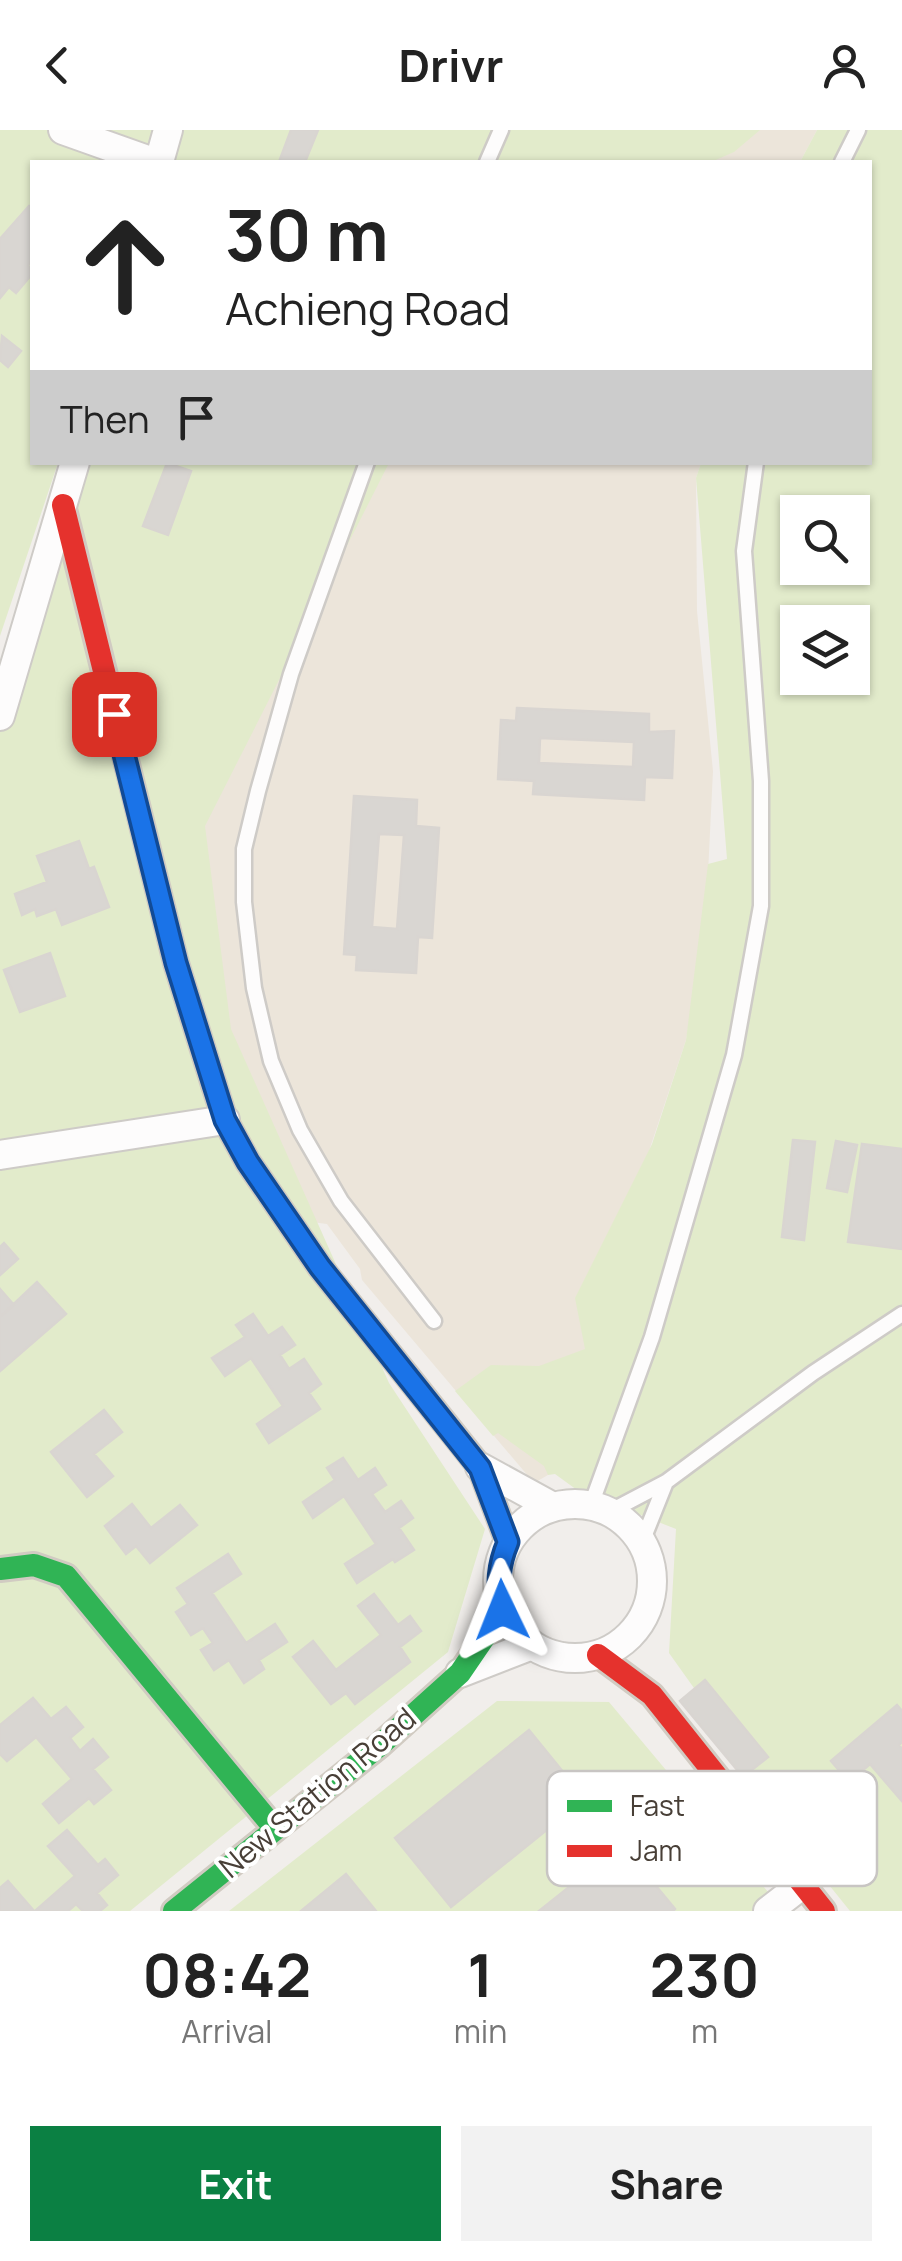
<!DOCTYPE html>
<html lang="en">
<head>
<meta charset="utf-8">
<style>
  :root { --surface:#fff; --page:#f2f2f2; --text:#222; --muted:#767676; --accent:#0b8043 }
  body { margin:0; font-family:Manrope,sans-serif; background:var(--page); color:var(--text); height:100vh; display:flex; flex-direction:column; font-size:38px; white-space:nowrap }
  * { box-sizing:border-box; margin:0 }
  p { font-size:32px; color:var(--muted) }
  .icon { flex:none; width:55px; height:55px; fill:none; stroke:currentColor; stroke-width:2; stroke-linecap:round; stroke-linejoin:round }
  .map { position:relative; height:1781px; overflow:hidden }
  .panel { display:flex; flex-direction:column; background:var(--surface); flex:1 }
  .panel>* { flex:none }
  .hud { position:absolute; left:30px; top:30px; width:842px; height:305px; border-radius:0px; box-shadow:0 2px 8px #0004; background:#fff; color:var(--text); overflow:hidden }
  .controls { position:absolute; left:780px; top:365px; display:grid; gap:20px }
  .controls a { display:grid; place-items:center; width:90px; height:90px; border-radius:0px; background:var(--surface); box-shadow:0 2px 8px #0004; font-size:50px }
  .pin { position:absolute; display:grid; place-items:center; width:85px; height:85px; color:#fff; margin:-42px; border-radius:20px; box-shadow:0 5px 15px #0006 }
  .me { position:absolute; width:110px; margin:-55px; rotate:358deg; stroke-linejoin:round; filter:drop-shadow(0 0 8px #0008) }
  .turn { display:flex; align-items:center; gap:35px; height:210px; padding:0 30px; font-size:45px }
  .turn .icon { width:130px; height:130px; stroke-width:2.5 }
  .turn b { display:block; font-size:70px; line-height:85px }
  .then { display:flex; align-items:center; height:95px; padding:0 30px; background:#0003; gap:20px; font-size:38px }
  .eta { display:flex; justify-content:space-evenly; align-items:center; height:170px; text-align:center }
  .eta b { font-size:60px; font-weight:700; line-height:70px }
  .button { display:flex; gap:20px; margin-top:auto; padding:20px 30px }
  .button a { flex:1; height:115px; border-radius:0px; background:var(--accent); color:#fff; font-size:40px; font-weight:700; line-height:115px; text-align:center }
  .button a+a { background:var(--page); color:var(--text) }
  header { display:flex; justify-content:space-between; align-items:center; height:130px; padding:0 30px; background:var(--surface); font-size:45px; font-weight:700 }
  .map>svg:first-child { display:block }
  .education { fill:#ece5da }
  .green { fill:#e2ebcb; fill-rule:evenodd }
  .building { fill:#d9d6d2; stroke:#d9d5d1; stroke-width:2.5; fill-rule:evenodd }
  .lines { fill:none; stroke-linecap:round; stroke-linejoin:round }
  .lane-casing { stroke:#cecbc7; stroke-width:19 }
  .street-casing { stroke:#cecbc7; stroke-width:32 }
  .fast-casing { stroke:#d1cbc2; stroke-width:28 }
  .jam-casing { stroke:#d1cbc2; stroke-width:28 }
  .lane { stroke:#fdfcfc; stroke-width:14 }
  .street { stroke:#fdfcfc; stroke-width:28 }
  .fast { stroke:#30b455; stroke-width:22 }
  .jam { stroke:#e5322d; stroke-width:22 }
  .route-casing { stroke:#114b97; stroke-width:25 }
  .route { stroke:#1a73e8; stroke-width:18 }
  .labels { text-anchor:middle; stroke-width:8; stroke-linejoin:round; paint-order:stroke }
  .street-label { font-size:30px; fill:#483f37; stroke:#fff }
  .key { fill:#fff; stroke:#c8c5c3; stroke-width:2.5 }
  .key-label { font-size:28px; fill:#483f37 }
</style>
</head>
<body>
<header><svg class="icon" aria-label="back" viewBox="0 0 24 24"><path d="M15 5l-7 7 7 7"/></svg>Drivr<svg class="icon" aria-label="person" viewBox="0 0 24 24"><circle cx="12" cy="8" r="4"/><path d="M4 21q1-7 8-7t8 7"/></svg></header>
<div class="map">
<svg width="902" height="1781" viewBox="0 0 902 1781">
  <rect width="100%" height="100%" fill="#f1eeeb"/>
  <path class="education" d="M 452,0 L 817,0 L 800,32 L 441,32 Z
    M 337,333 L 701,333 L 696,348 L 697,481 L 713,641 L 706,784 L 686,910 L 598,1174 L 548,1345 L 534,1353 L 362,1150 L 360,1139 L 327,1094 L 312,1092 L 256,994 L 213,835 L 179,689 Z"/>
  <path class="green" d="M 0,0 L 760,0 L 734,22 L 711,32 L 32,32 L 32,332 L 58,333 L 0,506 Z
    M 817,0 L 902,0 L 902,1781 L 850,1781 L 821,1745 L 766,1659 L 669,1523 L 676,1399 L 577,1360 L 555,1344 L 548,1345 L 544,1336 L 498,1303 L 493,1306 L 455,1261 L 491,1235 L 539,1236 L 585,1219 L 575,1168 L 652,1014 L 686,910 L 708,734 L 727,729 L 696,348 L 701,333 L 870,332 L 870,32 L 800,32 ZM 798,382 L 852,382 L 852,438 L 798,438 ZM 798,492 L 852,492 L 852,548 L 798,548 Z
    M 74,333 L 389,333 L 205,696 L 231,899 L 389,1253 L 485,1399 L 448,1522 L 130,1781 L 0,1781 L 0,602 Z
    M 497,1571 L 609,1572 L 784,1781 L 229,1781 Z"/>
  <path class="building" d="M 291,0 L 318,0 L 305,32 L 279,32 Z
    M 29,76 L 32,79 L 32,130 L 28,135 L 32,144 L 16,163 L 9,157 L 0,168 L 0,109 Z
    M 2,206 L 21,221 L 8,237 L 0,230 Z
    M 167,333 L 191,341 L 168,405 L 143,396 Z
    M 517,578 L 649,584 L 649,602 L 674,601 L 672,648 L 645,647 L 644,670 L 533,664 L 534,651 L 498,649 L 501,590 L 516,591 ZM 540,608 L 634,612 L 633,637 L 539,633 Z
    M 354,666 L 417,670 L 416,696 L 439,698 L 432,808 L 418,807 L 416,843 L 356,840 L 357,825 L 344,824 ZM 379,704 L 404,705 L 397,799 L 372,797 Z
    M 79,711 L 89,739 L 94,737 L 109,777 L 62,795 L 56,779 L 37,786 L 35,779 L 22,785 L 15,764 L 47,752 L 37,726 Z
    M 50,823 L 65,866 L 20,882 L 4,840 Z
    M 793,1010 L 815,1012 L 804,1110 L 782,1107 Z
    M 836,1011 L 857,1015 L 847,1062 L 827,1058 Z
    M 862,1014 L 902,1019 L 902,1119 L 848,1112 Z
    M 4,1113 L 18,1129 L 0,1145 L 0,1117 Z
    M 37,1152 L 66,1184 L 0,1241 L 0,1187 Z
    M 0,1159 L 14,1175 L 0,1187 Z
    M 253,1184 L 268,1206 L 282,1197 L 295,1215 L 280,1225 L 289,1239 L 304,1229 L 321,1254 L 309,1263 L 320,1279 L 269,1313 L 257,1294 L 283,1276 L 251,1228 L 225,1246 L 212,1228 L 245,1207 L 236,1195 Z
    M 104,1280 L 122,1302 L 94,1324 L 113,1346 L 87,1367 L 51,1322 Z
    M 343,1328 L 358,1350 L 375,1338 L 386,1355 L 372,1364 L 385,1382 L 401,1371 L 413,1388 L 399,1398 L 414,1420 L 395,1432 L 393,1429 L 357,1453 L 345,1434 L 376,1414 L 344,1366 L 313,1388 L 303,1372 L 335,1350 L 327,1338 Z
    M 132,1374 L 151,1398 L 180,1375 L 197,1395 L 150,1433 L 136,1416 L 126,1424 L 105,1396 Z
    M 228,1424 L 241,1444 L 212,1463 L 246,1513 L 275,1494 L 287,1512 L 259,1530 L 264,1539 L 244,1553 L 229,1530 L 214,1540 L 201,1520 L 213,1513 L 203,1498 L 191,1505 L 176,1482 L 188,1474 L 177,1458 Z
    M 374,1464 L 398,1495 L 410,1486 L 421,1501 L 400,1517 L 410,1532 L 355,1574 L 346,1563 L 331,1574 L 293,1527 L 313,1511 L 336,1540 L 381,1505 L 358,1476 Z
    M 705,1550 L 768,1627 L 743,1647 L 680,1571 Z
    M 33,1568 L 51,1589 L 66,1577 L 83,1597 L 70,1608 L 80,1621 L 93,1609 L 108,1627 L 93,1639 L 111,1660 L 94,1674 L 89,1668 L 59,1693 L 43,1674 L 72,1649 L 36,1607 L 7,1631 L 0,1624 L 0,1595 Z
    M 897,1575 L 902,1581 L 902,1612 L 899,1615 L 902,1619 L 902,1671 L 870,1634 L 849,1652 L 831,1631 Z
    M 529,1600 L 585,1669 L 451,1777 L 395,1708 Z
    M 67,1700 L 98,1735 L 105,1729 L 118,1745 L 97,1763 L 107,1775 L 100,1781 L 83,1781 L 76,1774 L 68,1781 L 35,1781 L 75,1746 L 48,1716 Z
    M 622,1715 L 675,1779 L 673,1781 L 539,1781 Z
    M 346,1744 L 376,1781 L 301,1781 Z
    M 8,1751 L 34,1781 L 0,1781 L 0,1758 Z"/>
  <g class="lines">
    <defs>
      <path id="lane" d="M 487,32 L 501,0
        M 842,32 L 858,0
        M 367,332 L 291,544 L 258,661 L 244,719 L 244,772 L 254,858 L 271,931 L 300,1000 L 341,1071 L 434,1191
        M 591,1375 L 652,1207 L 734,925 L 761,776 L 761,651 L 744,421 L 756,332
        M 609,1382 L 666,1352 L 813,1243 L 902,1184
        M 642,1412 L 666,1352"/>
      <path id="street" d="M 63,0 L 153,32
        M 159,32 L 168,0
        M 0,586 L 75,332
        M 0,1025 L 225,990
        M 480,1337 L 553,1377
        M498 1451a77 77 0 1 1 154 0a77 77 0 1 1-154 0Z
        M 460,1543 L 532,1515
        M 768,1781 L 803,1754"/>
      <path id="fast" d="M 214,955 L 225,990 L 248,1032 L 320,1137 L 480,1337 L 508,1412
        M 0,1439 L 34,1435 L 66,1446 L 275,1699
        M 174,1781 L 379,1616 L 460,1543 L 503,1480"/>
      <path id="jam" d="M 63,375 L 176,833 L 214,955
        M 598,1525 L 652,1565 L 824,1781"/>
    </defs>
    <use href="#lane" class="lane-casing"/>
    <use href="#street" class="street-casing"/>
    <use href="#fast" class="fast-casing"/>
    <use href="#jam" class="jam-casing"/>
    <use href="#lane" class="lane"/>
    <use href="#street" class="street"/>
    <use href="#fast" class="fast"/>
    <use href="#jam" class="jam"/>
  </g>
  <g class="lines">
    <defs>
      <path id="route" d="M 114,584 L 176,833 L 225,990 L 248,1032 L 320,1137 L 480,1338 L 508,1412 C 498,1436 497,1454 502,1480"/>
    </defs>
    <use href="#route" class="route-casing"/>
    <use href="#route" class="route"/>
  </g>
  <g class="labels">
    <g class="street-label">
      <text transform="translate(318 1663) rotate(-40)" y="10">New Station Road</text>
    </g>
  </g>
  <rect x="547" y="1641" width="330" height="115" rx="15" class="key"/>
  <rect x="567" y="1670" width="45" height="12" fill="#30b455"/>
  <rect x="567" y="1715" width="45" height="12" fill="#e5322d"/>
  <g class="key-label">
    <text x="630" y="1686">Fast</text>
    <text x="630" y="1731">Jam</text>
  </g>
</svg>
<div class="controls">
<a><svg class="icon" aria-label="search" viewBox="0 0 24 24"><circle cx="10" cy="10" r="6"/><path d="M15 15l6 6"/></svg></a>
<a><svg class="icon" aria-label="layers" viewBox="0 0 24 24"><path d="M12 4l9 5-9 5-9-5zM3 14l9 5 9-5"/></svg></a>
</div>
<div class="pin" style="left:114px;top:584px;background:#d93025"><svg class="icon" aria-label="arrive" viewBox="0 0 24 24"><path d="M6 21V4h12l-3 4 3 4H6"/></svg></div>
<svg class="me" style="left:502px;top:1480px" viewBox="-20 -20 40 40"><path d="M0-17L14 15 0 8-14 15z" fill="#1a73e8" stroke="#fff" stroke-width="4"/></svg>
<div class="hud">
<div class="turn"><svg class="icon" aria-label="ahead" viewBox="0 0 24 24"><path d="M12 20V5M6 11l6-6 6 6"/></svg><div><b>30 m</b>Achieng Road</div></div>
<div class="then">Then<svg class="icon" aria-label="arrive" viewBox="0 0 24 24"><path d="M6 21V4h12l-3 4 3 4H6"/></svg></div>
</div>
</div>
<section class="panel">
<div class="eta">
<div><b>08:42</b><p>Arrival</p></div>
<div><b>1</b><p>min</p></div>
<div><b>230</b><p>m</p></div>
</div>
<div class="button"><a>Exit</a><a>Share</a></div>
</section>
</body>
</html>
